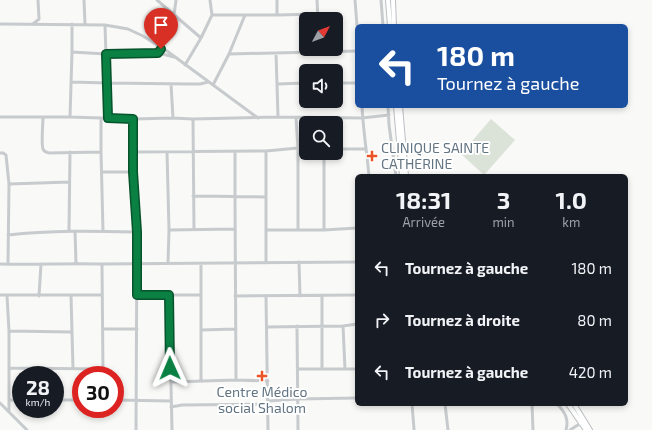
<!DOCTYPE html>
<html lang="fr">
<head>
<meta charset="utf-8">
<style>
  :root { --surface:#171b24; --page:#242831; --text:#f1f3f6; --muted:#9ea1a6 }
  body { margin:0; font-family:"Exo 2",sans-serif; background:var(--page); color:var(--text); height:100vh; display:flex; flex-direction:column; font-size:15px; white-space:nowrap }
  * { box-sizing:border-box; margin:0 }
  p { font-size:13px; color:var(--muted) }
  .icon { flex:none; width:22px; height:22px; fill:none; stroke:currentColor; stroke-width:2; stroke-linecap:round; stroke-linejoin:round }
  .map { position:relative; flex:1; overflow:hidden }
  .sheet { position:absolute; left:355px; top:174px; width:273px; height:232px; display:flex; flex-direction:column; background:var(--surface); border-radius:6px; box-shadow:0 2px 6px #0003 }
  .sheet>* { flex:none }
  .banner { position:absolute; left:355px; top:24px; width:273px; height:84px; border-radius:6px; box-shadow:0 2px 6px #0003; background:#1a4fa0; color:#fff; overflow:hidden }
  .needle { width:26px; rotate:49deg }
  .fabs { position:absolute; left:299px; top:12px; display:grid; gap:8px }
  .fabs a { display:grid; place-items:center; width:44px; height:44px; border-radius:6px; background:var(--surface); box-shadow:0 2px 6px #0003; font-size:20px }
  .speed { position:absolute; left:12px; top:366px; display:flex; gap:8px; font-size:20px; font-weight:700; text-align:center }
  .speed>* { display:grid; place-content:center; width:52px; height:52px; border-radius:50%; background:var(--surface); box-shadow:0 2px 6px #0003; line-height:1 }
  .speed small { font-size:10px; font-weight:400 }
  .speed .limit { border:6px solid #d22; background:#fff; color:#111 }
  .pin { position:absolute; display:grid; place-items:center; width:34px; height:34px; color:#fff; margin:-41px -17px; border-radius:50% 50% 50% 0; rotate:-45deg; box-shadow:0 0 4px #0007 }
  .pin .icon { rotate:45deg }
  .me { position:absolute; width:44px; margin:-22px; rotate:359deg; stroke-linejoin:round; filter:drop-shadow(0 0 3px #0008) }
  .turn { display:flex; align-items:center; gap:14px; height:84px; padding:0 16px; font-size:18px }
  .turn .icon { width:52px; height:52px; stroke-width:2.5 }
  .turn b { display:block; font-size:28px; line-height:34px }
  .eta { display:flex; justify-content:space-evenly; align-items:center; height:68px; text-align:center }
  .eta b { font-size:24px; font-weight:700; line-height:28px }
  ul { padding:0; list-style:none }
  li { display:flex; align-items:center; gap:12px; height:52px; padding:0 16px }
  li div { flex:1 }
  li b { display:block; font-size:15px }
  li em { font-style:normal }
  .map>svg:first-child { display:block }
  .green { fill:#dbe2d8 }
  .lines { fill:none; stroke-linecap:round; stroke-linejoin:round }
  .major-casing { stroke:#babec2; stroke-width:6 }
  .minor { stroke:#c7cbce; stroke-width:3 }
  .major { stroke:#fff; stroke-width:4 }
  .route-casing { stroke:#07532c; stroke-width:10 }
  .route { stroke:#0b8043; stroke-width:7 }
  .poi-dot { fill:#eb5426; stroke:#fff; stroke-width:1.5 }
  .labels { text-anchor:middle; stroke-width:4; stroke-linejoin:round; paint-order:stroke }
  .poi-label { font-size:14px; fill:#637583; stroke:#fff; text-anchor:start }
</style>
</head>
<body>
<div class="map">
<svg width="652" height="430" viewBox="0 0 652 430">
  <rect width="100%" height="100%" fill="#f9f9f7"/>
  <path class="green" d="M 491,119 L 515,140 L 484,175 L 461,154 Z"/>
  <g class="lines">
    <defs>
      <path id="major" d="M 388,0 L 390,26
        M 393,0 L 394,26
        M 396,106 L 402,176
        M 400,106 L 406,176
        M 568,404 L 586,430
        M 574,404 L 590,430"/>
    </defs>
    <use href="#major" class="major-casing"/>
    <path class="minor" d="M 84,0 L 85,24
      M 157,0 L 201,38
      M 317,0 L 318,19
      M 355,0 L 357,26
      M 381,0 L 383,26
      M 174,15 L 176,0
      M 212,15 L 277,15 L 318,14
      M 277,15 L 277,0
      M 0,24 L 105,25 L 128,29 L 143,36 L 167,51 L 258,118
      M 33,24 L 39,19 L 38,0
      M 105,25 L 108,118
      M 72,52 L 106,54 L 155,52 L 174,57
      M 276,53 L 278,117
      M 229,54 L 245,15
      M 185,65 L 201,38 L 212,15 L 210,0
      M 71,82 L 107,83 L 189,84 L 200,84 L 208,82
      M 336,83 L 357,83
      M 171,84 L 173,118
      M 277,84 L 306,83
      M 213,85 L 229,54 L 357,51
      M 362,106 C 363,129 367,153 369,176
      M 388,106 L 389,125 L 396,176
      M 0,117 L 70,117 L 133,119 L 173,118 L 193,119 L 278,117 L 362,118 L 389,115
      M 43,117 C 43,124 41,143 43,149 C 44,152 46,152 49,153 L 101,152
      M 70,117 L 72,52 L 72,24
      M 101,118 L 101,152 L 103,231
      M 296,118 L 298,148 L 298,230
      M 133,119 L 133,172 L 137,232 L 136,430
      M 193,119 L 194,230
      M 336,149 L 366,149
      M 133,152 L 266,151 L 298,148 L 306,148
      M 167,152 L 169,230 L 168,263
      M 235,152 L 235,197 L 236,380
      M 0,153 L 3,153 L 6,155 L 9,184 L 8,264
      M 324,153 L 324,230
      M 102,172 L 133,172
      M 9,184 L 69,182
      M 193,196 L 266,197
      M 169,230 L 235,229
      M 266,230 L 324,230 L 357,228
      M 69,231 L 70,152
      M 75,231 L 76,263
      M 8,235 C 51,230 94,231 137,232
      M 299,262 L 300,296
      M 201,263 L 201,381
      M 266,263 L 266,151
      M 0,264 C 34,265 68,263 102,264
      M 0,295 L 102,295
      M 71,295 L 73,369
      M 137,295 L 201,295
      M 169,295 L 172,430
      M 7,296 L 9,331 L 9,412
      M 39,296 L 41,264
      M 235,296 L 357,295
      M 266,296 L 268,430
      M 297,326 L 298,430
      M 343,326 L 357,324
      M 267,327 L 343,326 L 345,369
      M 103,329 L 137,329
      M 201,330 L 236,329
      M 9,331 L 72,332
      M 9,368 L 103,369
      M 298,369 L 357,369
      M 322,369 L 322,296
      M 103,375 L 102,264 L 357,262
      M 171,382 L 236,380 L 268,381
      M 9,400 L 21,400
      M 55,400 L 81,400
      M 115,400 L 171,401
      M 268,401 L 297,399 L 357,398
      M 0,403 L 27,430
      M 412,404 L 414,429
      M 445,404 L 448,430
      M 532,404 L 533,430
      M 557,404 C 565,412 569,419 566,430
      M 171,407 L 182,405 L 268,404
      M 570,430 L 581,423"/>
    <use href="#major" class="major"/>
  </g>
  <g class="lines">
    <defs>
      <path id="route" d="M 161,49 L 158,53 L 106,54 L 108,118 L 133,119 L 133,172 L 137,232 L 137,295 L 169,295 L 170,368"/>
    </defs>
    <use href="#route" class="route-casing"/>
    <use href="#route" class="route"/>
  </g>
  <g class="poi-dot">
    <path d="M370 150h4v4h4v4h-4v4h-4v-4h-4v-4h4z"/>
    <path d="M260 370h4v4h4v4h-4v4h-4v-4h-4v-4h4z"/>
  </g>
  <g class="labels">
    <g class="poi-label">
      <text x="381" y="153">CLINIQUE SAINTE<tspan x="381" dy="16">CATHERINE</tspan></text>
      <text x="262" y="397" text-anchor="middle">Centre Médico<tspan x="262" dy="16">social Shalom</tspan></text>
    </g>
  </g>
</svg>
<div class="fabs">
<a><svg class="needle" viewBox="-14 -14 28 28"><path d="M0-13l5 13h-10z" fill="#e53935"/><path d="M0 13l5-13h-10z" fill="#9ea1a6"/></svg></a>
<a><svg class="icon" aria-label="sound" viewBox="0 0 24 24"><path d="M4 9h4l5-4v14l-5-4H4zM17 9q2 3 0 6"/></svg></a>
<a><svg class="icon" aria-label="search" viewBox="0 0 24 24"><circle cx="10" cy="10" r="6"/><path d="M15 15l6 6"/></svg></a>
</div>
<div class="speed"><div>28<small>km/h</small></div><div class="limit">30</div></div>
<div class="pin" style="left:161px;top:49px;background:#d93025"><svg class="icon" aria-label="arrive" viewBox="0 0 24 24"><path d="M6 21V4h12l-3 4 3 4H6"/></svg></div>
<svg class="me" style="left:170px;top:368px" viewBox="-20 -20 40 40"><path d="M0-17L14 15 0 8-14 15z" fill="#0b8043" stroke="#fff" stroke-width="4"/></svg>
<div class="banner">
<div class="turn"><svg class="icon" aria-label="left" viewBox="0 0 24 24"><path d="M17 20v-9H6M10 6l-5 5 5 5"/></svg><div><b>180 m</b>Tournez à gauche</div></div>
</div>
<section class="sheet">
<div class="eta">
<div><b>18:31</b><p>Arrivée</p></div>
<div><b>3</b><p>min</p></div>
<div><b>1.0</b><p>km</p></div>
</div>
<ul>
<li><svg class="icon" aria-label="left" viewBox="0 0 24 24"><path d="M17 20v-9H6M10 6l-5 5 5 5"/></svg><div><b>Tournez à gauche</b></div><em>180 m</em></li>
<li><svg class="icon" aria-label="right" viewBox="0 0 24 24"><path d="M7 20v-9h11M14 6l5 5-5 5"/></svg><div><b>Tournez à droite</b></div><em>80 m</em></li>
<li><svg class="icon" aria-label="left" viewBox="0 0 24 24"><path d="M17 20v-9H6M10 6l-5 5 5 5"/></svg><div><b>Tournez à gauche</b></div><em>420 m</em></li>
</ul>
</section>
</div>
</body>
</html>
